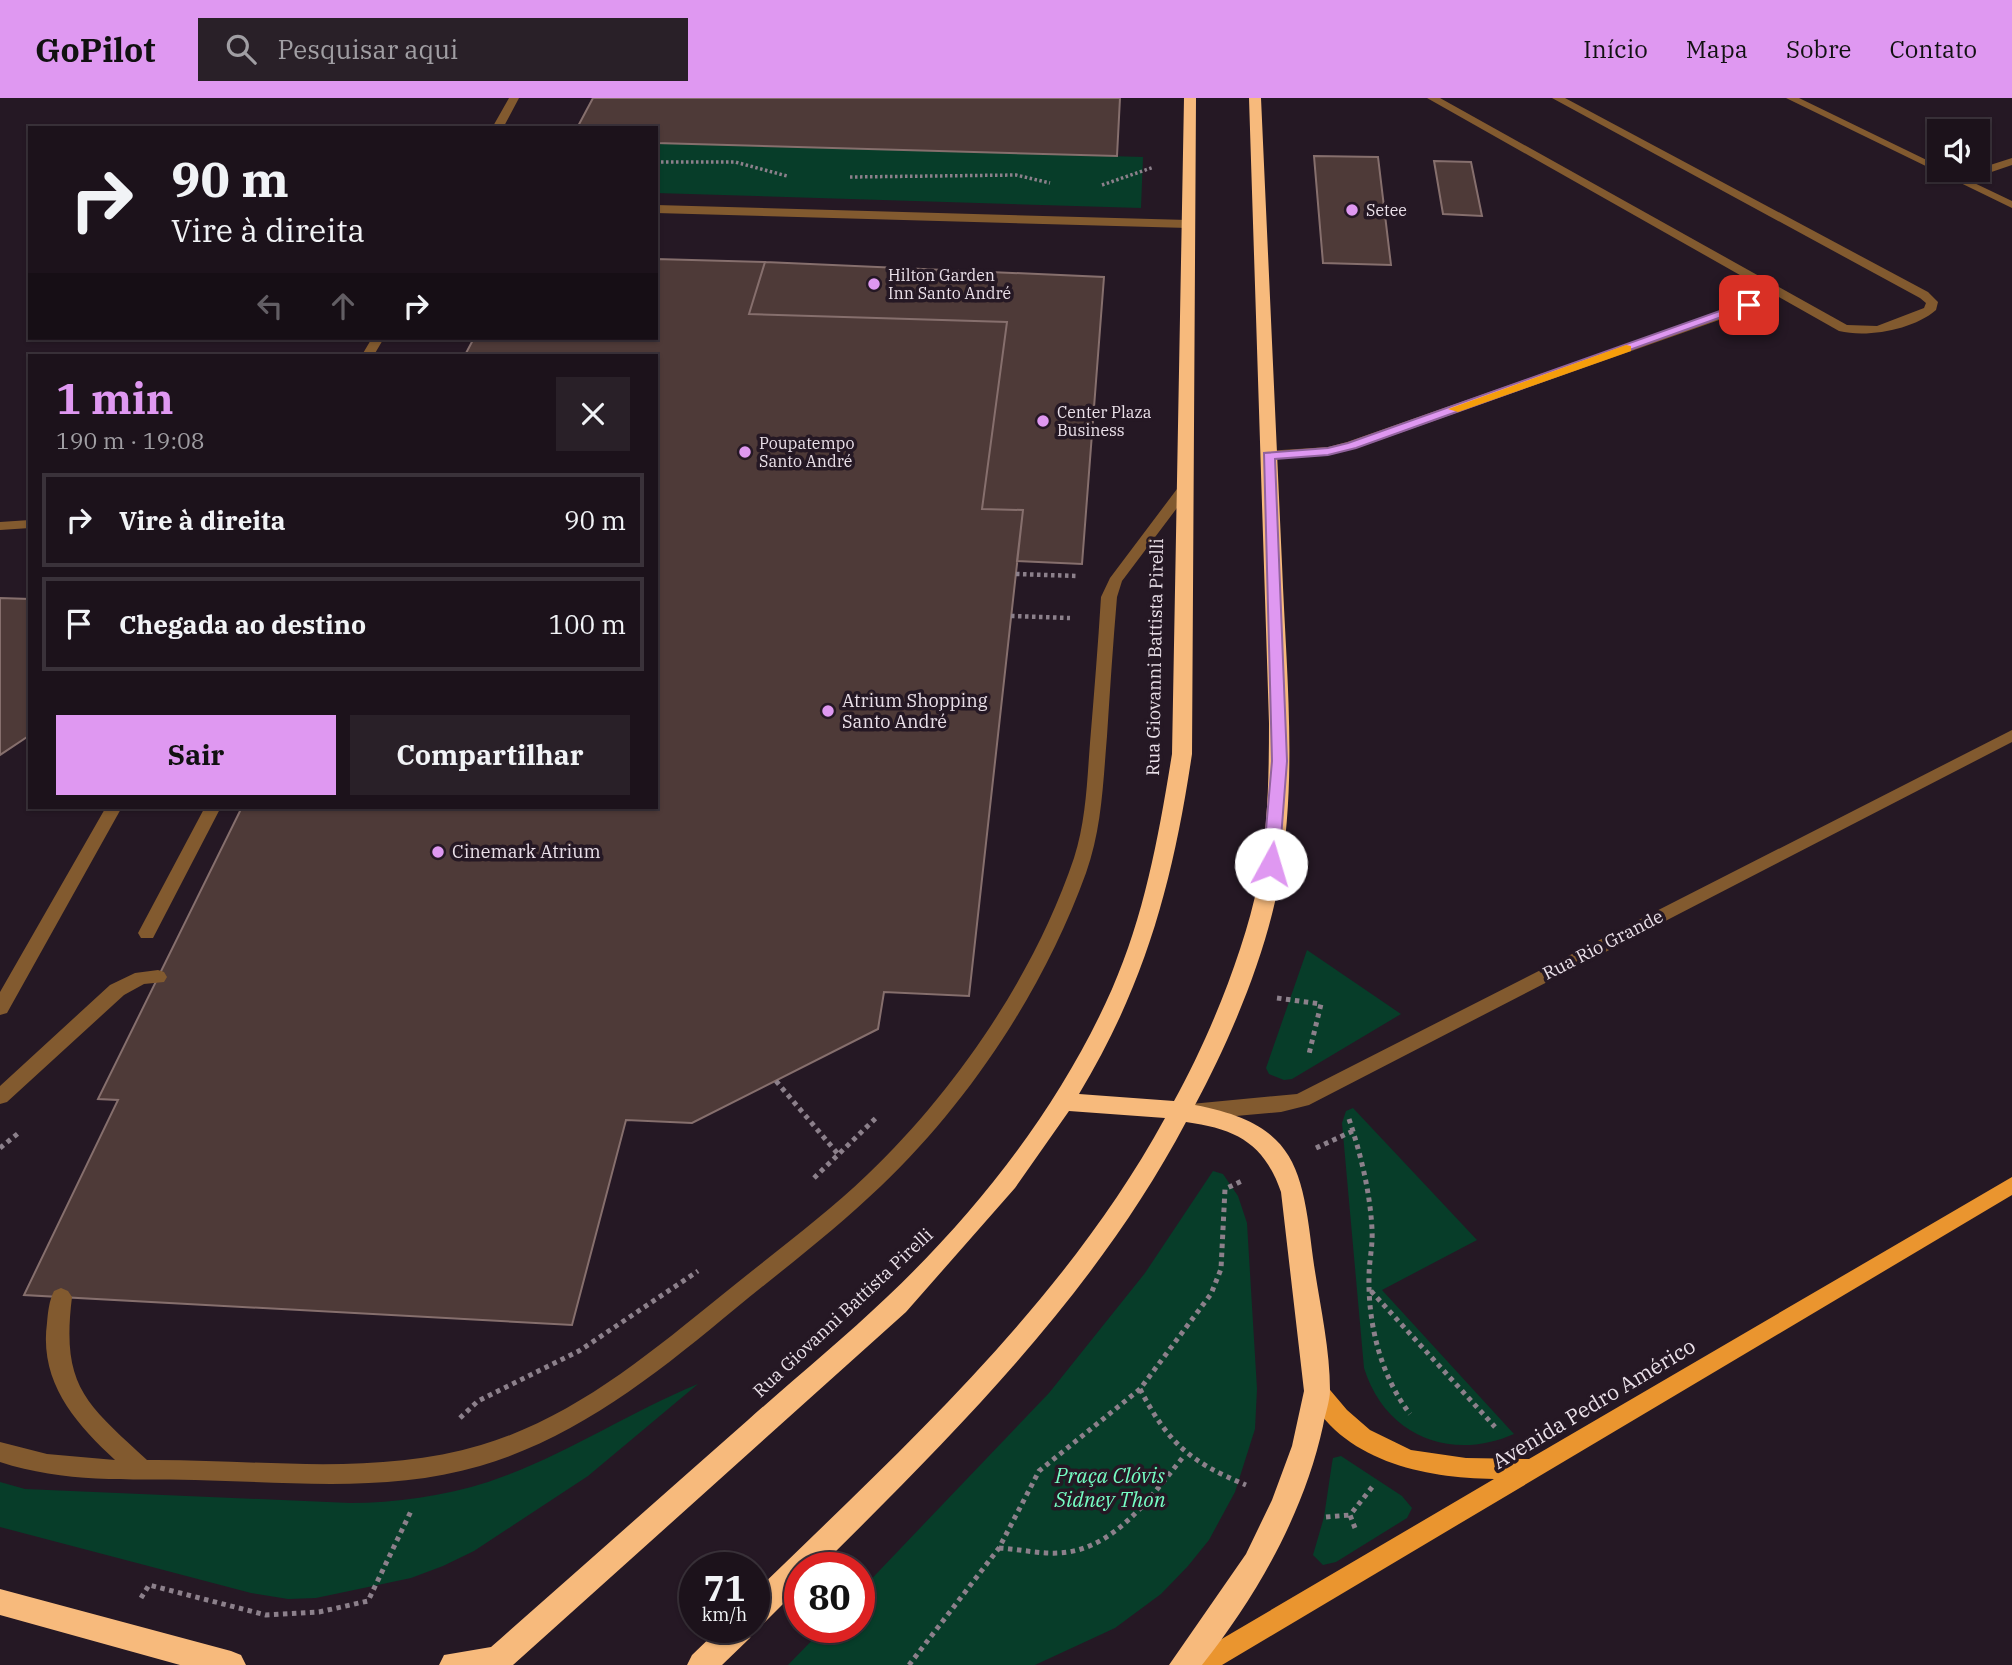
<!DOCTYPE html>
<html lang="pt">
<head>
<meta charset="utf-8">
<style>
  :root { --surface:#1c121b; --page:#292028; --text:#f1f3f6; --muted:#a09ea3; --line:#3a323a; --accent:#df98f1 }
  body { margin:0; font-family:"IBM Plex Serif",serif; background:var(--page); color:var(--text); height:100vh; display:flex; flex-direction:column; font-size:26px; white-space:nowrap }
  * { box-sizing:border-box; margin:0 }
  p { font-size:23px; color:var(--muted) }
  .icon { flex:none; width:38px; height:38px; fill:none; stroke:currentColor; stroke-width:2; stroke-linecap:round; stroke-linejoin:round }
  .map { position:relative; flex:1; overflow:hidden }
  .sheet { position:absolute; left:28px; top:256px; width:630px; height:455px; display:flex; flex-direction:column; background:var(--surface); border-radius:0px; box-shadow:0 2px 5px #0004,0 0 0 2px var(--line) }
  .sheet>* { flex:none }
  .hud { position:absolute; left:28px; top:28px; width:630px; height:214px; border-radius:0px; box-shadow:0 2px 5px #0004,0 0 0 2px var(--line); background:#1c121b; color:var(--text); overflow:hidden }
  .tools { position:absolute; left:1927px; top:21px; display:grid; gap:14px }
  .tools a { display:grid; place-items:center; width:63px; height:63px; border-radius:0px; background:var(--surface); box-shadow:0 2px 5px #0004,0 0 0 2px var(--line); font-size:35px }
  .speed { position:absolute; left:679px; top:1454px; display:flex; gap:14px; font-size:35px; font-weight:700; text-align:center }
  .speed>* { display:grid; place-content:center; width:91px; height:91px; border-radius:50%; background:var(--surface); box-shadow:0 2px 5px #0004,0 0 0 2px var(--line); line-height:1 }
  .speed small { font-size:18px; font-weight:400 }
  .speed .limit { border:10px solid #d22; background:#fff; color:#111 }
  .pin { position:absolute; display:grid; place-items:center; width:60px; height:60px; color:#fff; margin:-30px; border-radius:14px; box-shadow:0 4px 10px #0006 }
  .me { position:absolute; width:77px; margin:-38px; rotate:6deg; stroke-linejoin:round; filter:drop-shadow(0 0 5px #0008) }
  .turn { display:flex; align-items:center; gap:24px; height:147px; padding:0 28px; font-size:32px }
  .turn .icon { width:91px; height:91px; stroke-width:2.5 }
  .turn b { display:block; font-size:49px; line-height:60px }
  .lanes { display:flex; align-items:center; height:66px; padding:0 28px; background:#0003; justify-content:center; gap:35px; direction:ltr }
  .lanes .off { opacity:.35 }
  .round { display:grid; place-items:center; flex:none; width:74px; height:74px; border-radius:0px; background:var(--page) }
  .headline { display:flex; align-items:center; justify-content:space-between; height:119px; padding:0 28px }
  h1 { font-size:42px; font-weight:800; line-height:52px; color:var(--accent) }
  .cta { display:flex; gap:14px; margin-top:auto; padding:14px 28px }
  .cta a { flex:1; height:80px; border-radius:0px; background:var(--accent); color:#111; font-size:28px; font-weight:800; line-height:80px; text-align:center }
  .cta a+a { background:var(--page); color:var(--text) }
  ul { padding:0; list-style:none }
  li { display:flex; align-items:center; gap:21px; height:94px; margin:0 14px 10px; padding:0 14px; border:4px solid var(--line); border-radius:0px }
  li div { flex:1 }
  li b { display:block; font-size:26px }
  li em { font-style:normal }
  header { display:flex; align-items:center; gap:42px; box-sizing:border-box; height:98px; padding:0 35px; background:var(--accent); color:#111 }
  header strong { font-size:33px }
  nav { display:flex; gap:38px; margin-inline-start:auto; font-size:24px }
  .search { width:490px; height:63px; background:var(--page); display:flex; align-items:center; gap:18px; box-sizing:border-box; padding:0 24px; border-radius:0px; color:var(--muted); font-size:26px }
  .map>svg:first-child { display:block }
  .green { fill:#073d29 }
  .building { fill:#4e3a38; stroke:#866f6d; stroke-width:2 }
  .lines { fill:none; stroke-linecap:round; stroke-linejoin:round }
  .path-far2 { stroke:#8c808b; stroke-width:3.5; stroke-dasharray:2.5 2.5; stroke-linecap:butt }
  .path-far1 { stroke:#8c808b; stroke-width:4.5; stroke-dasharray:3.5 3.5; stroke-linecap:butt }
  .path { stroke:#8c808b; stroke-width:5; stroke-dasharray:4.5 4.5; stroke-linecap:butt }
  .lane { fill:#825a2f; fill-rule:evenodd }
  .street { fill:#825a2f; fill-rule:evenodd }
  .primary { fill:#ea952f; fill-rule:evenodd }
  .highway { fill:#f7ba7c; fill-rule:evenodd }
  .route { fill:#df98f1; stroke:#91639d; stroke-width:2 }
  .slow { fill:#f59e0b }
  .poi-dot { fill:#df98f1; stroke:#251824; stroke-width:2.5 }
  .labels { text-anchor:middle; stroke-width:7; stroke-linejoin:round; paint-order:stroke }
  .far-poi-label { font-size:16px; fill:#eae0e9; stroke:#251824; text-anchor:start }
  .street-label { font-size:18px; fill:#eae0e9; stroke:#251824 }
  .poi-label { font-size:18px; fill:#eae0e9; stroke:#251824; text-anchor:start }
  .near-street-label { font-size:21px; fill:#eae0e9; stroke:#251824 }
  .near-park-label { font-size:21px; font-style:italic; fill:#75fdc3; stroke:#251824 }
</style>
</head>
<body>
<header>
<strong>GoPilot</strong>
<div class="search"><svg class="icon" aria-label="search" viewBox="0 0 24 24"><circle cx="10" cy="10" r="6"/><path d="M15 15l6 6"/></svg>Pesquisar aqui</div>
<nav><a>Início</a><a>Mapa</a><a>Sobre</a><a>Contato</a></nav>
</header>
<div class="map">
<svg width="2012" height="1567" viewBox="0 0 2012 1567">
  <rect width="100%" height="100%" fill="#251824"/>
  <path class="green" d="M 656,45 L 1143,59 L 1141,110 L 656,95 Z
    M 1307,852 L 1401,916 L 1292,981 L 1284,982 L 1269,976 L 1266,970 Z
    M 1353,1010 L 1477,1142 L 1382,1192 L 1514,1336 C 1451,1364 1385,1338 1364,1270 L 1342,1025 L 1346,1013 Z
    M 1213,1073 L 1223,1076 L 1238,1098 L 1247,1125 L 1257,1291 L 1255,1331 L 1235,1394 L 1209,1442 L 1188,1468 L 1161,1496 L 1115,1530 L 1035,1567 L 788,1567 L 824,1530 L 859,1530 L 859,1494 L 1049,1295 L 1145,1175 Z
    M 698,1286 L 588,1378 L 474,1453 L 443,1468 L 411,1480 L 316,1500 L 288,1501 L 251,1495 L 0,1429 L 0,1384 L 25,1391 L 350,1405 C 395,1405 444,1398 488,1384 C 561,1360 627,1315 698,1286 Z
    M 1341,1358 L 1402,1398 L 1412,1410 L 1407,1420 L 1336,1464 L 1323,1467 L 1313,1457 L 1324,1419 L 1332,1365 L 1333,1360 Z"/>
  <path class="building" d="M 593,0 L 1120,0 L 1117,58 L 656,45 L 656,30 L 577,30 Z
    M 1314,58 L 1378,59 L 1391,167 L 1323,165 Z
    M 1434,63 L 1471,64 L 1482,118 L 1443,116 Z
    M 656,161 L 765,164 L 749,216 L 1007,224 L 982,411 L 1023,412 L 969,898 L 884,894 L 878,931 L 692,1025 L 626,1022 L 572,1227 L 24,1197 L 118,1002 L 98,1001 L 242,709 L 656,709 L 656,257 L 465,257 L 474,240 L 656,240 Z
    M 765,164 L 1104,179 L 1082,466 L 1017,463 L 1023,412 L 982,411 L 1007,224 L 749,216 Z
    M 0,500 L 30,501 L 30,637 L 0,657 Z"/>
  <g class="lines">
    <path class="path-far2" d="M 656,64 L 735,64 L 787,78
      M 850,79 L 1016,77 L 1050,85
      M 1102,87 L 1154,69"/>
    <path class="path-far1" d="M 1016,476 L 1078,478
      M 1011,518 L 1070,520"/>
    <path class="path" d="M 1277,900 L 1321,906 L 1309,956
      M 776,983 L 838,1056
      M 1349,1021 C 1361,1057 1370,1094 1372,1131 C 1373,1148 1369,1163 1369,1179 C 1368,1227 1381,1278 1410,1316
      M 0,1050 L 21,1033
      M 1316,1050 L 1353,1033
      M 814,1080 L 878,1018
      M 1371,1193 L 1495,1329
      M 1140,1291 C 1168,1345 1190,1364 1246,1387
      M 460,1320 L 478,1303 L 579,1253 L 698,1173
      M 1326,1419 L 1350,1417
      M 1355,1430 L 1350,1417 L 1373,1388
      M 999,1450 C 1019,1451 1039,1456 1059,1455 C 1115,1452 1151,1398 1184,1358
      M 141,1500 L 149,1487 L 266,1517 L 319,1514 L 368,1503 L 412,1411
      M 909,1567 L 999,1450 L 1039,1373 L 1140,1291 L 1211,1196 L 1221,1171 L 1225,1091 L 1244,1082"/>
    <path class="lane" d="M 1427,0 L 1440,0 L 1847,227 L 1877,228 L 1924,210 L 1926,205 L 1920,200 L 1552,0 L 1565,0 L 1928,194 L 1938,204 L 1936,212 C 1913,232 1867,240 1839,233 Z
      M 656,107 L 1188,122 L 1194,126 L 1188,130 L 656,115 Z
      M 1749,203 L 1753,204 L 1753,210 L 1357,350 L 1328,357 L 1268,361 L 1261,357 L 1268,353 L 1328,349 L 1347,344 Z
      M 1185,386 L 1192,390 L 1122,483 L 1117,499 C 1113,545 1110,592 1107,638 C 1103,685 1102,730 1086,775 C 1044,891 970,1003 881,1088 C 835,1132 785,1170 736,1210 C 659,1274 579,1339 480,1368 C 388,1395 290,1384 195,1382 C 128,1381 64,1385 0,1364 L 0,1344 L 47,1356 L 115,1362 C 75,1325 39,1284 47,1225 C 48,1214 49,1203 54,1193 L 61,1190 L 68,1193 L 72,1199 C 61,1288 85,1305 147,1362 C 257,1361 374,1379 481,1347 C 573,1320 649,1256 722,1197 C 771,1157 822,1120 868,1076 C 956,992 1035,876 1074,760 C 1086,723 1087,684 1090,645 C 1094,596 1098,548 1101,499 L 1110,480 L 1180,387 Z
      M 30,422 L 30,430 L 0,432 L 0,424 Z
      M 205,709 L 221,709 L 153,840 L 141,840 L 138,835 Z
      M 158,872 L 164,874 L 167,879 L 164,884 L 144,886 L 124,897 L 7,1004 L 0,1006 L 0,988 L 110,887 L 135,875 Z"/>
    <path class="street" d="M 509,0 L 519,0 L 503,30 L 492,30 Z
      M 1786,0 L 1799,0 L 1939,68 L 1939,72 L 1948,72 L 1959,77 L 2012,60 L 2012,67 L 1968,82 L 2012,103 L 2012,110 Z
      M 372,240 L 384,240 L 374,257 L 362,257 Z
      M 2012,632 L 2012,644 L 1309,1007 L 1281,1014 L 1191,1022 L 1184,1019 L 1181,1014 L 1184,1009 L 1191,1006 L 1297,996 Z
      M 106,709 L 122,709 L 7,915 L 0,917 L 0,894 Z"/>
    <path class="primary" d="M 2012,1079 L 2012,1097 L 1222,1567 L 1188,1567 L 1191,1559 L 1494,1381 C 1424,1380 1340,1363 1306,1293 L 1309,1286 L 1317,1283 L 1325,1286 L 1347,1312 L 1370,1332 L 1411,1352 L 1466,1360 L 1529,1361 Z"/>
    <path class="highway" d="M 1184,0 L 1196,0 L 1192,656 C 1173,783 1146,885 1079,996 L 1174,1003 C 1208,942 1244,854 1258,785 C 1268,732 1269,678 1269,625 L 1249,0 L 1261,0 C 1268,155 1275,311 1282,466 C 1286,571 1298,680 1279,784 C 1266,857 1230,942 1195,1007 C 1296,1026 1302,1069 1313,1160 C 1319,1203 1330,1249 1330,1292 C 1330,1303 1325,1316 1323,1328 C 1304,1415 1257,1498 1202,1567 L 1169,1567 L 1246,1456 L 1272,1402 L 1292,1348 L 1304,1293 L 1281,1094 C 1264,1045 1236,1031 1186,1024 C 1095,1196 956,1334 819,1470 L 800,1470 L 800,1489 L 764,1525 L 754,1528 L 754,1495 C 903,1350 1064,1205 1165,1020 L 1069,1013 L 1015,1090 L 906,1214 L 513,1567 L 439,1567 L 444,1557 L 491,1549 C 577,1473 662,1398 748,1322 C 794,1281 842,1242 887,1199 C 978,1113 1061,1007 1112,891 C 1145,816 1159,736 1172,656 Z
      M 0,1491 L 231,1553 L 241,1557 L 246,1567 L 180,1567 L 0,1517 Z
      M 720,1530 L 754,1530 L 750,1540 L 722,1567 L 687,1567 L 692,1557 Z"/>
  </g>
  <path class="route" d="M 1745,204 L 1755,207 L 1356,350 L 1328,357 L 1275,361 L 1287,663 L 1279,766 L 1276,770 L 1265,770 L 1263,766 L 1272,663 L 1264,355 L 1328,350 L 1348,345 Z"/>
  <path class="slow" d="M 1626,247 L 1631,248 L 1631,253 L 1458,314 L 1448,311 Z"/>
  <g class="poi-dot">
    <circle cx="1352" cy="112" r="7"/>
    <circle cx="874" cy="186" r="7"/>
    <circle cx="1043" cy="323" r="7"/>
    <circle cx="745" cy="354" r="7"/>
    <circle cx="828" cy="613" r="7"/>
    <circle cx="438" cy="754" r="7"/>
  </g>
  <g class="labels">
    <g class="far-poi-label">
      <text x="1366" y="118">Setee</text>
      <text x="888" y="183">Hilton Garden<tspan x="888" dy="18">Inn Santo André</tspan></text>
      <text x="1057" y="320">Center Plaza<tspan x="1057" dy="18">Business</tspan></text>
      <text x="759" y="351">Poupatempo<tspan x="759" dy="18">Santo André</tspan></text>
    </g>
    <g class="street-label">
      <text transform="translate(1155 559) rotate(-89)" y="6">Rua Giovanni Battista Pirelli</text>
      <text transform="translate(1603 847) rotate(-27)" y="6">Rua Rio Grande</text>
      <text transform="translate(843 1215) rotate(-43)" y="6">Rua Giovanni Battista Pirelli</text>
    </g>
    <g class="poi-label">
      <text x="842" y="609">Atrium Shopping<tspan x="842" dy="21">Santo André</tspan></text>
      <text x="452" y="760">Cinemark Atrium</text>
    </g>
    <g class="near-street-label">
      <text transform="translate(1594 1306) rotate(-31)" y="7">Avenida Pedro Américo</text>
    </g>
    <g class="near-park-label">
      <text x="1110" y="1385">Praça Clóvis<tspan x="1110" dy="24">Sidney Thon</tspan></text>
    </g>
  </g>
</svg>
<div class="tools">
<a><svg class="icon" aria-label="sound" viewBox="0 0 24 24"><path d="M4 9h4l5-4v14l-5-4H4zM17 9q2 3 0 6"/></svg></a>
</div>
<div class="speed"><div>71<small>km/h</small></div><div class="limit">80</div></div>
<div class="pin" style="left:1749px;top:207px;background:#d93025"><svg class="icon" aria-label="arrive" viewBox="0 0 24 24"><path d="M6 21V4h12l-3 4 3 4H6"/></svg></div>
<svg class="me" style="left:1271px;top:766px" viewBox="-20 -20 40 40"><circle r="19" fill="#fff"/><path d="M0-13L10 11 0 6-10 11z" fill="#df98f1"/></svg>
<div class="hud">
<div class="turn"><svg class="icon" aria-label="right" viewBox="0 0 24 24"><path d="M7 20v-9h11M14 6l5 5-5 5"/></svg><div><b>90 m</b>Vire à direita</div></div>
<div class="lanes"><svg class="icon off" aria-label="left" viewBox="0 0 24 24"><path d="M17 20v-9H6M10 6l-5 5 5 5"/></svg><svg class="icon off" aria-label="ahead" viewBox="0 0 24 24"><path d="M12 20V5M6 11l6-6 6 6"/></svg><svg class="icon" aria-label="right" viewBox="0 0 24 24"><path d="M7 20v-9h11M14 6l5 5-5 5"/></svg></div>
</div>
<section class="sheet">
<div class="headline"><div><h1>1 min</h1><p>190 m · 19:08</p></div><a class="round"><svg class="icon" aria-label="close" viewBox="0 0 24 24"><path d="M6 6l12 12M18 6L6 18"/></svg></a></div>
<ul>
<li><svg class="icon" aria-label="right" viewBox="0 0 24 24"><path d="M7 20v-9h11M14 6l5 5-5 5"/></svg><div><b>Vire à direita</b></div><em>90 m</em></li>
<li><svg class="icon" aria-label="arrive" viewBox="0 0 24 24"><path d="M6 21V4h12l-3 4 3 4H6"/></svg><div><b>Chegada ao destino</b></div><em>100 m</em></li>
</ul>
<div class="cta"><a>Sair</a><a>Compartilhar</a></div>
</section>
</div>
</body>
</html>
